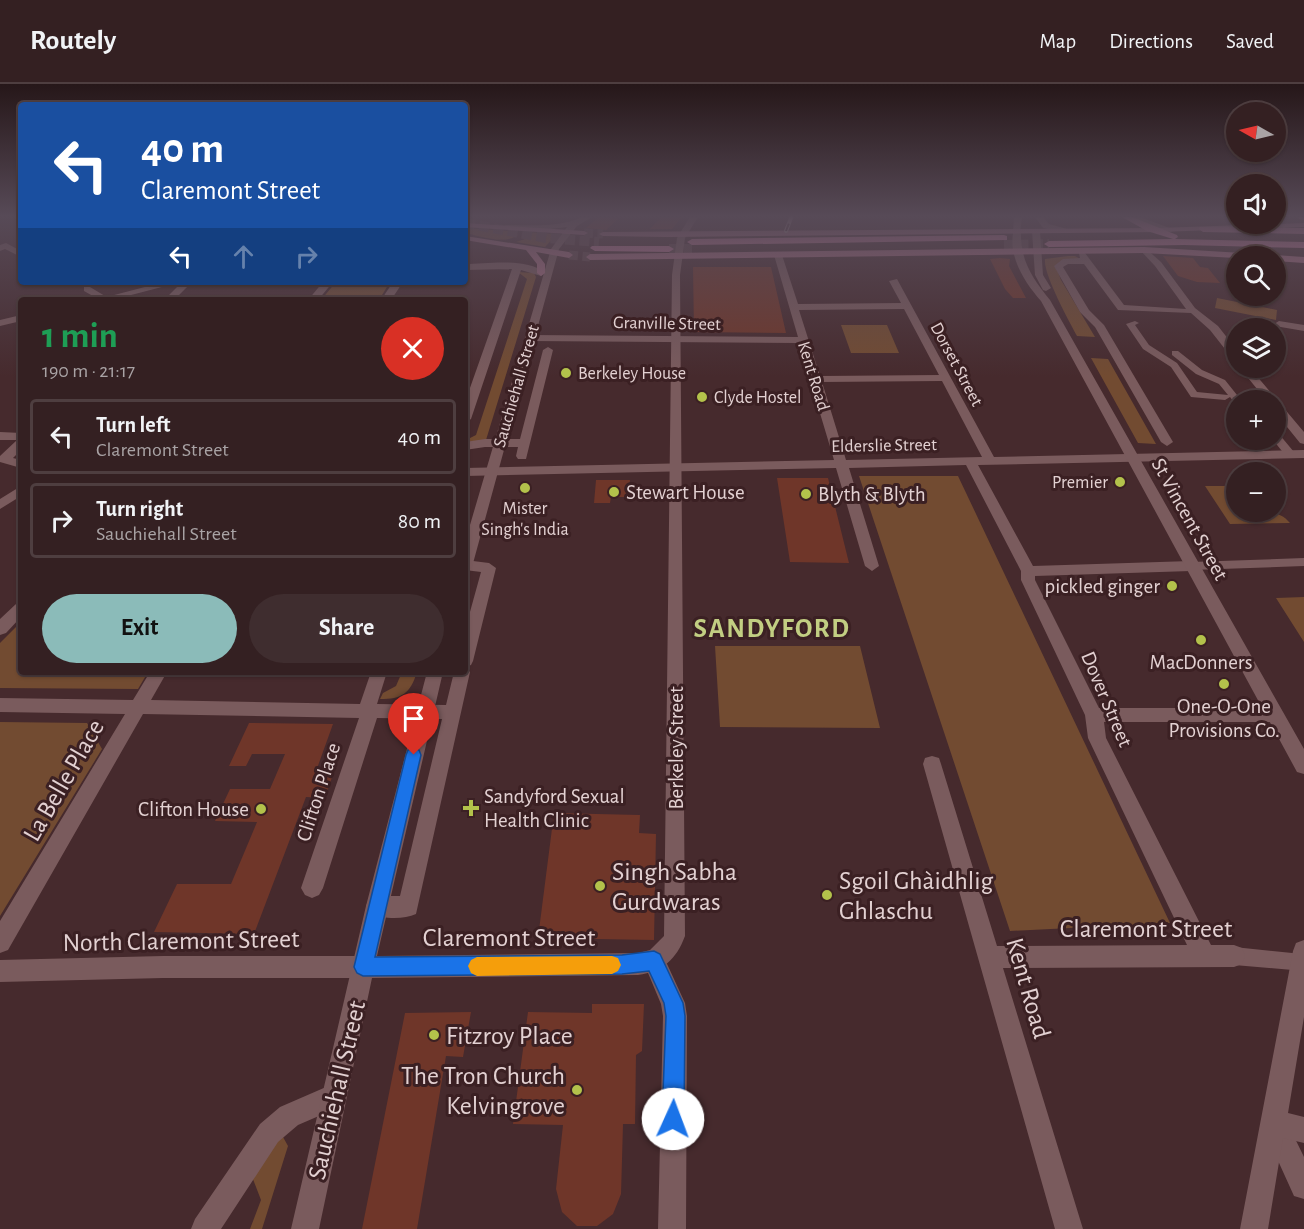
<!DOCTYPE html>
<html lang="en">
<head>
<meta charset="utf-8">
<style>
  :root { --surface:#342022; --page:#3f2d2f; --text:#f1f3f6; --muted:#a9a3a5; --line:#4e3e40; --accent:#8bbbb9 }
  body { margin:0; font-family:"Alegreya Sans",sans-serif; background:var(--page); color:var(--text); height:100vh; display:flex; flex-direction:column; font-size:22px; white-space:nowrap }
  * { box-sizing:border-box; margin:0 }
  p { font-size:20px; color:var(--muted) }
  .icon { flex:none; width:33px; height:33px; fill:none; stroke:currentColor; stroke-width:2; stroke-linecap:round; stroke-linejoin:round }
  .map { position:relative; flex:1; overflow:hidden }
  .details { position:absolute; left:18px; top:213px; width:450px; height:378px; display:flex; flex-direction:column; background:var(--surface); border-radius:6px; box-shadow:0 2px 4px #0004,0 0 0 2px var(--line) }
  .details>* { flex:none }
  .top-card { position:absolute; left:18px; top:18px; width:450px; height:183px; border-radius:6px; box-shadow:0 2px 4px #0004,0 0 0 2px var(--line); background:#1a4fa0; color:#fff; overflow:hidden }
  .needle { width:39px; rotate:278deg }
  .fabs { position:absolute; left:1226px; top:18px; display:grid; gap:12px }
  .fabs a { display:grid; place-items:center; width:60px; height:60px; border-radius:50%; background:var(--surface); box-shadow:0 2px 4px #0004,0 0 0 2px var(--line); font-size:30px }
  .pin { position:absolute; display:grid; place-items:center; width:51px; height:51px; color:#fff; margin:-62px -26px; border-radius:50% 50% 50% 0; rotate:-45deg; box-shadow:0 0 6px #0007 }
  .pin .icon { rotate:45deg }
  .me { position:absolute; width:66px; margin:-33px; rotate:2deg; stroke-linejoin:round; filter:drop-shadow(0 0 4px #0008) }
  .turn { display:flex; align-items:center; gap:21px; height:126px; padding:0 24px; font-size:27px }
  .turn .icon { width:78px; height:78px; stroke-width:2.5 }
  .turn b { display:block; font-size:42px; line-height:51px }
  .lanes { display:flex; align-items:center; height:57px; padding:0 24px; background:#0003; justify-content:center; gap:30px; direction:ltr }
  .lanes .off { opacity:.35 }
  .round { display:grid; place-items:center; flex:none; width:63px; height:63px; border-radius:32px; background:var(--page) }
  .head { display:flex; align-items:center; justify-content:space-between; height:102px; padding:0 24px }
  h1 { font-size:36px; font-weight:700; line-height:45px; color:#1e9e55 }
  .cta { display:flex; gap:12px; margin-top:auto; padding:12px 24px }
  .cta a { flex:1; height:69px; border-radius:36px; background:var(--accent); color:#111; font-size:24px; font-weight:700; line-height:69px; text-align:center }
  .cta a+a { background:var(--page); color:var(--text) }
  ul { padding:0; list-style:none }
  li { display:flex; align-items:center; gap:18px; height:75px; margin:0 12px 9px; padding:0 12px; border:3px solid var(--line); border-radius:6px }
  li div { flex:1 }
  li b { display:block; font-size:22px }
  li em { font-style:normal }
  header { display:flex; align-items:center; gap:36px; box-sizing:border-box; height:84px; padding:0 30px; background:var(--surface); border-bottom:2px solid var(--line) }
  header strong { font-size:28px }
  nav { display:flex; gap:33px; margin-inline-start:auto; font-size:21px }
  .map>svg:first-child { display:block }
  .green { fill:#724b31 }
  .building { fill:#6f3629 }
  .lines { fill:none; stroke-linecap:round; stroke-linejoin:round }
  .primary-tunnel { stroke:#5e4346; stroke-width:9; stroke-dasharray:9 4.5; stroke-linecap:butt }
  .motorway-tunnel { stroke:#5e4346; stroke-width:10; stroke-dasharray:10 4.5; stroke-linecap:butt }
  .pedestrian { fill:#7a5b5d; fill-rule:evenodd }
  .minor { fill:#7a5b5d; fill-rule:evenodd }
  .tertiary { fill:#7a5b5d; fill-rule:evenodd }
  .primary { fill:#ab6f84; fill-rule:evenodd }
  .motorway { fill:#cc7c9e; fill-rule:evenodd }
  .rail-casing { stroke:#c0acad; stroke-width:4 }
  .rail { stroke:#3b2023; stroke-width:2; stroke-dasharray:8; stroke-linecap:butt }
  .route { fill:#1a73e8; stroke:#114b97; stroke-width:1.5 }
  .slow { fill:#f59e0b }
  .poi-dot { fill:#b3c24b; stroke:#3b2023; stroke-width:2 }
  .labels { text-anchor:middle; stroke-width:6; stroke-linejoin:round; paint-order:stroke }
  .far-street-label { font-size:18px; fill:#e3d1d2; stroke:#3b2023 }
  .far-poi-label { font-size:18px; fill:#e3d1d2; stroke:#3b2023; text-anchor:start }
  .poi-label { font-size:21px; fill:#e3d1d2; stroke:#3b2023; text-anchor:start }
  .street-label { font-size:21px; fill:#e3d1d2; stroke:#3b2023 }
  .near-street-label { font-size:26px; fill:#e3d1d2; stroke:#3b2023 }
  .near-poi-label { font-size:26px; fill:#e3d1d2; stroke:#3b2023; text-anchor:start }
  .district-label { font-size:27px; font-weight:bold; letter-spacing:1.5px; fill:#c2ce82; stroke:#3b2023 }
</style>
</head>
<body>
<header>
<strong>Routely</strong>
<nav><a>Map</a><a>Directions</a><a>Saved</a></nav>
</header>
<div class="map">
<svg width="1304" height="1145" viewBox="0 0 1304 1145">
  <rect width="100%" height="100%" fill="#462a2d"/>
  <path class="green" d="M 465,144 L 510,147 L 518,151 C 505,161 479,152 465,149 Z
    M 528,148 L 554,150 L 556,151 L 545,163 L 516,158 L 525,155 Z
    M 1068,172 L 1075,172 L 1082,176 L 1056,183 L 1061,196 L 1095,253 L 1077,252 C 1069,237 1043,190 1045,175 Z
    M 518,188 L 534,189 L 536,193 L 486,356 L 467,358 L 466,356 L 476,351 L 527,195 Z
    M 336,198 L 390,198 L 379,216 L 321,216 Z
    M 1217,214 L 1277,226 L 1276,236 L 1215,224 Z
    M 841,241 L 887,241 L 899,269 L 851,269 Z
    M 1091,274 L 1108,275 L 1156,360 L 1138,359 Z
    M 859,392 L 958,392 L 1170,839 L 1010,847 Z
    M 1205,402 L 1236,402 L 1236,428 C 1256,428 1277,423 1290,439 L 1230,440 Z
    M 1304,513 L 1304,558 L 1276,514 Z
    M 21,538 L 21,588 L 148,588 L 138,605 L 0,604 L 0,559 Z
    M 715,562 L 860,562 L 880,644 L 720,643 Z
    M 402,588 L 417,588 C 410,610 402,615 380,615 L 383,609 L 396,602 Z
    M 0,638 L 87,639 L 102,665 L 0,832 Z
    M 283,1053 L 288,1062 L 262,1145 L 250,1145 L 261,1116 L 251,1090 L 265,1068 Z"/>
  <path class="building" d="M 599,133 L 602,133 L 618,135 L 606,146 L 586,144 Z
    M 661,133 L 682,133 L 672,145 L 650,145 Z
    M 1163,172 L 1193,174 L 1200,183 L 1208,184 L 1220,199 L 1197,198 L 1178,192 Z
    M 1000,174 L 1010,175 L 1009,182 L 1026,214 L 1013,214 L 1005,205 L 990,175 Z
    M 693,183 L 771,183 L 786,249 L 694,248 Z
    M 777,394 L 828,394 L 849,479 L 790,478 Z
    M 596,396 L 630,396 L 628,413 L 611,413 L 610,419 L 594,419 Z
    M 249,639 L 333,640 L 315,690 L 333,690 L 325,714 L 306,713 L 254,850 L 154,848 L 177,800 L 231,800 L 257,738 L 215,737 L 230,705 L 270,705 L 285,670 L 252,670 L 246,682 L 229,682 Z
    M 554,729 L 640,731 L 639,749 L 656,750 L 654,856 L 538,854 Z
    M 592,920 L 644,920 L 642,967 L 636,971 L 635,1040 L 623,1040 L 621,1110 L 613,1130 L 597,1142 L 577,1142 L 562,1128 L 556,1105 L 563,1041 L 513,1040 L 528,928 L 592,929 Z
    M 471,928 L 463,973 L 446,972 L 417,1145 L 362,1145 L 405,929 Z"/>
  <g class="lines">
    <path class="primary-tunnel" d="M 584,149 L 603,150
      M 569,171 L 590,173"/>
    <path class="motorway-tunnel" d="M 465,139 L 546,154 L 599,158
      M 1004,161 L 1049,160
      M 669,165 L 692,165"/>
    <path class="pedestrian" d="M 1135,237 L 1139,239 L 1135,241 L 1149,261 L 1177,279 L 1197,308 L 1228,311 L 1219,300 L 1196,290 L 1172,271 L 1172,267 L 1178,267 L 1202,286 L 1225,296 L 1241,316 L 1234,318 L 1230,313 L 1225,316 L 1191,313 L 1171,283 L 1143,265 L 1126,240 Z
      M 1275,349 L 1279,350 L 1294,368 L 1294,372 L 1286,372 L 1273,356 L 1275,356 Z
      M 1304,474 L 1304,482 L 1191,486 L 1185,482 L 1191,478 Z
      M 1234,863 L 1302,870 L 1304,871 L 1304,887 L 1234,881 L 1228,878 L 1225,872 L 1228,866 Z"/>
    <path class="minor" d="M 1014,133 L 1022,133 L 1020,149 L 1013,147 Z
      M 1035,133 L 1043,133 L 1049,140 L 1074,147 L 1070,149 L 1043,144 Z
      M 1130,133 L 1140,133 L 1175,146 L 1171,148 L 1151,144 Z
      M 6,159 L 21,167 L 21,173 L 5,165 L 0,167 L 0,161 Z
      M 1144,163 L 1161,178 L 1195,224 L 1218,242 L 1236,265 L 1236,275 L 1232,274 L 1210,246 L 1191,229 L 1118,226 L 1084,180 L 1068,180 L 1063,183 L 1089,226 L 1104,241 L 1173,358 L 1167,362 L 1161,358 L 1095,243 L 1080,228 L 1054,182 L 1063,175 L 1080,174 L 1079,169 L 1085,169 L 1124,221 L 1186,225 L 1155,182 L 1140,166 Z
      M 778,168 L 782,171 L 798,220 L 901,219 L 889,197 L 897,195 L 994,373 L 1304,366 L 1304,374 L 978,381 L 1033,482 L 1191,477 L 1198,482 L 1191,487 L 1035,492 L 1035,496 L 1099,624 L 1275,624 L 1281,626 L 1284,631 L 1281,636 L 1275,638 L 1104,638 L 1106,654 L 1211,861 L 1234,861 L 1242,864 L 1245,872 L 1242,880 L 1234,883 L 1003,884 L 1083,1145 L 1055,1145 L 923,680 L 925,674 L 932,672 L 939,674 L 941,680 L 997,862 L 1187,861 L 1088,654 L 1085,631 L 1021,496 L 1021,487 L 966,381 L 849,384 L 879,482 L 872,487 L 865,482 L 836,384 L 465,392 L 465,384 L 834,376 L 799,259 L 530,257 L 525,254 L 530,251 L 798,253 L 774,171 ZM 904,225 L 939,291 L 820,292 L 799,226 ZM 942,297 L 982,373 L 846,376 L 822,298 Z
      M 465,180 C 488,180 526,173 545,189 L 541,192 L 521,186 L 471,335 L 465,339 L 465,318 L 512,185 L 465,186 Z
      M 173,198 L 184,198 L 188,202 L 174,216 L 164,216 L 178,202 Z
      M 323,198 L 333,198 L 318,216 L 308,216 Z
      M 393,198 L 403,198 L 391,216 L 381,216 Z
      M 84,203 L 90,203 L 110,215 L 100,216 L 84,207 Z
      M 1279,237 L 1304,241 L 1304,247 L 1275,242 L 1274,240 Z
      M 548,263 L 553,266 L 526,375 L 518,375 L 516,372 L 518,363 L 485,363 L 465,366 L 465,358 L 485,355 L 520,355 L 543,266 Z
      M 1240,284 L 1250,284 L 1304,348 L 1304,360 L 1300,359 L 1275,328 L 1275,316 L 1266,316 Z
      M 0,348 L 21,349 L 21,366 L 13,374 L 21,376 L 21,384 L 0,378 L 0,372 L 17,356 L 0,356 Z
      M 21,402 L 21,412 L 0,425 L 0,415 Z
      M 465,476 L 489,479 L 496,484 L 473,577 L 471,581 L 466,583 L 470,588 L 416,830 C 403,836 382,835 369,829 L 366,822 L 369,815 L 377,812 L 400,812 L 442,635 L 377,634 L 323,804 L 319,811 L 312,814 L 305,811 L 301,804 L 359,634 L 143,630 L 8,866 L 0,869 L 0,837 L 125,630 L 0,628 L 0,614 L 133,616 L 150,588 L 167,588 L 151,616 L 360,620 L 371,588 L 387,588 L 377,620 L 446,621 L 454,588 L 465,588 L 465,546 L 481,488 L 465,486 Z
      M 21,519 L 21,533 L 6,549 L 0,551 L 0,535 L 16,520 Z
      M 654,866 L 662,869 L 685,919 L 687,932 L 686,1145 L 658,1145 L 663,932 L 661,920 L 643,877 L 646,869 Z
      M 163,872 L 363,872 L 371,875 L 374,883 L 371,891 L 363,894 L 163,894 L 0,898 L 0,876 Z
      M 333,1000 L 342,1004 L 346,1013 L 342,1022 L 298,1041 L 278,1058 L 221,1145 L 191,1145 L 195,1135 L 260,1040 L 280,1023 Z
      M 1274,1026 L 1283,1030 L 1304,1073 L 1304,1115 L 1294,1112 L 1261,1039 L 1265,1030 Z"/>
    <path class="tertiary" d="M 582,133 L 592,133 L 577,142 L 559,165 L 472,483 L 465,488 L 465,458 L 551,165 L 567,143 L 542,146 L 506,145 L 502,143 L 506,141 C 531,141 559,144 582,133 Z
      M 690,133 L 698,133 L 685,154 L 680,191 L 685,852 C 676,876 663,887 638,891 L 372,894 L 319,1145 L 291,1145 L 366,822 L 427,588 L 443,588 L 377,872 L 638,869 L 650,866 L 664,852 L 672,191 L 677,154 Z
      M 1014,145 L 1021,147 C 1020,176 1032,194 1050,216 L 1304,665 L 1304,690 L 1297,688 L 1041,217 C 1024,198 1007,171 1014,145 Z
      M 1036,145 L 1040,147 L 1043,191 L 1051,204 L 1046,207 L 1043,206 L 1035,191 L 1032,147 Z
      M 164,198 L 181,198 L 112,216 L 95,216 Z
      M 21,231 L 21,237 L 0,242 L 0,236 Z
      M 1304,856 L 1304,933 L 1288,1029 L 1304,1033 L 1304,1059 L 1283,1054 L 1268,1145 L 1240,1145 L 1293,867 L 1296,859 Z"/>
    <path class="primary" d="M 465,139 L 584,147 L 588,149 L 584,151 L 465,143 Z
      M 1304,139 L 1304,143 L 1158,148 L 667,153 L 603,152 L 599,150 L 603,148 L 1158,144 Z
      M 465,152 L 569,168 L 573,171 L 569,174 L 536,168 L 545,180 L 545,189 L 541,192 L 537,189 L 537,180 L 526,166 L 465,156 Z
      M 1144,163 L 1242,169 L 1246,172 L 1236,174 L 1144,169 L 590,176 L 586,173 L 590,170 Z
      M 1275,171 L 1304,173 L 1304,179 L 1275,177 L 1275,172 L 1272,172 Z"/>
    <path class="motorway" d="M 1122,133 L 1132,133 L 1177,151 L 1178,153 L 1175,155 L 1304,158 L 1304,164 L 1184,161 L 1049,163 L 1044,160 L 1049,157 L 1173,155 L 1147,147 Z
      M 1298,133 L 1304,133 L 1304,136 L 1299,135 Z
      M 1200,143 L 1304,144 L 1304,150 L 1203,148 L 1199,145 Z
      M 1004,151 L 1007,152 L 1007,156 L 692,161 L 687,158 L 692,155 Z
      M 592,162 L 669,162 L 674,165 L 669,168 L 595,167 L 590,164 Z"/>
    <defs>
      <path id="rail" d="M 786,147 L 791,134"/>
    </defs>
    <use href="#rail" class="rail-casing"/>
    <use href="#rail" class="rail"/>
  </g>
  <linearGradient id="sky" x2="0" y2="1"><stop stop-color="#261719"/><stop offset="0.45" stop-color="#574a57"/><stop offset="1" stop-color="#574a57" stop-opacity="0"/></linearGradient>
  <rect width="1304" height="293" fill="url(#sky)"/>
  <path class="route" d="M 414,664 L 419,666 L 421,671 L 375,873 L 622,871 L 654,867 L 660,870 L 683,919 L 685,932 L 684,1035 L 681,1043 L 673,1046 L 666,1043 L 662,1035 L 666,932 L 664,919 L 649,887 L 622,890 L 363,892 L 357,889 L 354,883 L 406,671 L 408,666 Z"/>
  <path class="slow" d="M 612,872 L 618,874 L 621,881 L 618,887 L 612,890 L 477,892 L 471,889 L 468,882 L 471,876 L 477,873 Z"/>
  <g class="poi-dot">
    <circle cx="566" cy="289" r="6"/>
    <circle cx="702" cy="313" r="6"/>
    <circle cx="1120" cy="398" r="6"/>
    <circle cx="525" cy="404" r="6"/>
    <circle cx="614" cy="408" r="6"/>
    <circle cx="806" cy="410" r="6"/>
    <circle cx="1172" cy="502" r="6"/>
    <circle cx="1201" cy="556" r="6"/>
    <circle cx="1224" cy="600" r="6"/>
    <path d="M468 715h6v6h6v6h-6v6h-6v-6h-6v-6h6z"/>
    <circle cx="261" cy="725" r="6"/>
    <circle cx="600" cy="802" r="6"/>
    <circle cx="827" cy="811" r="6"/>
    <circle cx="434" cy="951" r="6"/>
    <circle cx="577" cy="1006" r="6"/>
  </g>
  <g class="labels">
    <g class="far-street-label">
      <text transform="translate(667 239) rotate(1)" y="6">Granville Street</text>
      <text transform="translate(957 280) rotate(62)" y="6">Dorset Street</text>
      <text transform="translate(814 292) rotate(73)" y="6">Kent Road</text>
      <text transform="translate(516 302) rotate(-74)" y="6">Sauchiehall Street</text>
      <text transform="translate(884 361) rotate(-1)" y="6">Elderslie Street</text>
    </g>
    <g class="far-poi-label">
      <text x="578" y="295">Berkeley House</text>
      <text x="714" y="319">Clyde Hostel</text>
      <text x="1108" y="404" text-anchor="end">Premier</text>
      <text x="525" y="430" text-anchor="middle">Mister<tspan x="525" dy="21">Singh's India</tspan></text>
    </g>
    <g class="poi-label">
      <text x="626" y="415">Stewart House</text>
      <text x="818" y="417">Blyth &amp; Blyth</text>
      <text x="1160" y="509" text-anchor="end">pickled ginger</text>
      <text x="1201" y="585" text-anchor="middle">MacDonners</text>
      <text x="1224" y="629" text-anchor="middle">One-O-One<tspan x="1224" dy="24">Provisions Co.</tspan></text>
      <text x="484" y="719">Sandyford Sexual<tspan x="484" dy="24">Health Clinic</tspan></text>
      <text x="249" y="732" text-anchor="end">Clifton House</text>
    </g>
    <g class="street-label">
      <text transform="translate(1190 435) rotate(61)" y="7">St Vincent Street</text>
      <text transform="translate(1107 615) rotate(67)" y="7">Dover Street</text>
      <text transform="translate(676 664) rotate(-90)" y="7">Berkeley Street</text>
      <text transform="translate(318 708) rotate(-72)" y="7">Clifton Place</text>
    </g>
    <g class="near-street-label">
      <text transform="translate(63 696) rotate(-60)" y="9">La Belle Place</text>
      <text x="1146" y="853">Claremont Street</text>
      <text x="509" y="862">Claremont Street</text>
      <text transform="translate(181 856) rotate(-1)" y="9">North Claremont Street</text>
      <text transform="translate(1029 904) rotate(74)" y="9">Kent Road</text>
      <text transform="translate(336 1006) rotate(-77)" y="9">Sauchiehall Street</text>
    </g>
    <g class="near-poi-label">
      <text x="612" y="796">Singh Sabha<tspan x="612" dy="30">Gurdwaras</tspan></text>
      <text x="839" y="805">Sgoil Ghàidhlig<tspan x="839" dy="30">Ghlaschu</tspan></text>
      <text x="446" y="960">Fitzroy Place</text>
      <text x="565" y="1000" text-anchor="end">The Tron Church<tspan x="565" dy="30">Kelvingrove</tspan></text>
    </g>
    <g class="district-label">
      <text x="772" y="553">SANDYFORD</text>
    </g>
  </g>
</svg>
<div class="fabs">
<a><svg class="needle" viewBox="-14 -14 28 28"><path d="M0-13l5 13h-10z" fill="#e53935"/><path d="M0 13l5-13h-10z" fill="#a9a3a5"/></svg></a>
<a><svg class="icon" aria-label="sound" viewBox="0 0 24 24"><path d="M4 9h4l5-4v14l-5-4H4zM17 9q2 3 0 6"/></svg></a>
<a><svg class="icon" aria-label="search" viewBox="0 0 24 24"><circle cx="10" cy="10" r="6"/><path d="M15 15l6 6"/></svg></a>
<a><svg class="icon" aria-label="layers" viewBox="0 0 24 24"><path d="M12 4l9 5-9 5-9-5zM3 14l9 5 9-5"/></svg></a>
<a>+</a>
<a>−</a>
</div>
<div class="pin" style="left:414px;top:671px;background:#d93025"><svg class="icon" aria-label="arrive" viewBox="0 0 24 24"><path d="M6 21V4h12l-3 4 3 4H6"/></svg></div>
<svg class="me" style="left:673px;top:1035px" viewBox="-20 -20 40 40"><circle r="19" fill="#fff"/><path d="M0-13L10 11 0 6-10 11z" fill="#1a73e8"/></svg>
<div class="top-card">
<div class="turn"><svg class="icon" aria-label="left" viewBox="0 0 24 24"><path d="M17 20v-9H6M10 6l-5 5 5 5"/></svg><div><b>40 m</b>Claremont Street</div></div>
<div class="lanes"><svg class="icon" aria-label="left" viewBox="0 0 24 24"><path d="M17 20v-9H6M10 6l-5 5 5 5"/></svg><svg class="icon off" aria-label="ahead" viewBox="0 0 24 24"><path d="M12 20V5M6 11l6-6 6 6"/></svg><svg class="icon off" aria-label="right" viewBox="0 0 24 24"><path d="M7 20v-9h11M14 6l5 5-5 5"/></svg></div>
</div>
<section class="details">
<div class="head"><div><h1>1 min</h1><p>190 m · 21:17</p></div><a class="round" style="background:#d93025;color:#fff"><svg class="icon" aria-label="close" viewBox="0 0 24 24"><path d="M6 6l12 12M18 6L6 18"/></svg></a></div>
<ul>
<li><svg class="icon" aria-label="left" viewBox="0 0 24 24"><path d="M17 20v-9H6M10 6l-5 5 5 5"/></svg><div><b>Turn left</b><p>Claremont Street</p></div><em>40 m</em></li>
<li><svg class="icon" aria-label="right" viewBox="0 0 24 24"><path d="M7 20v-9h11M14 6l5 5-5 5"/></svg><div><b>Turn right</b><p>Sauchiehall Street</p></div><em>80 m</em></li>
</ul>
<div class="cta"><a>Exit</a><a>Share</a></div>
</section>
</div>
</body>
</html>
